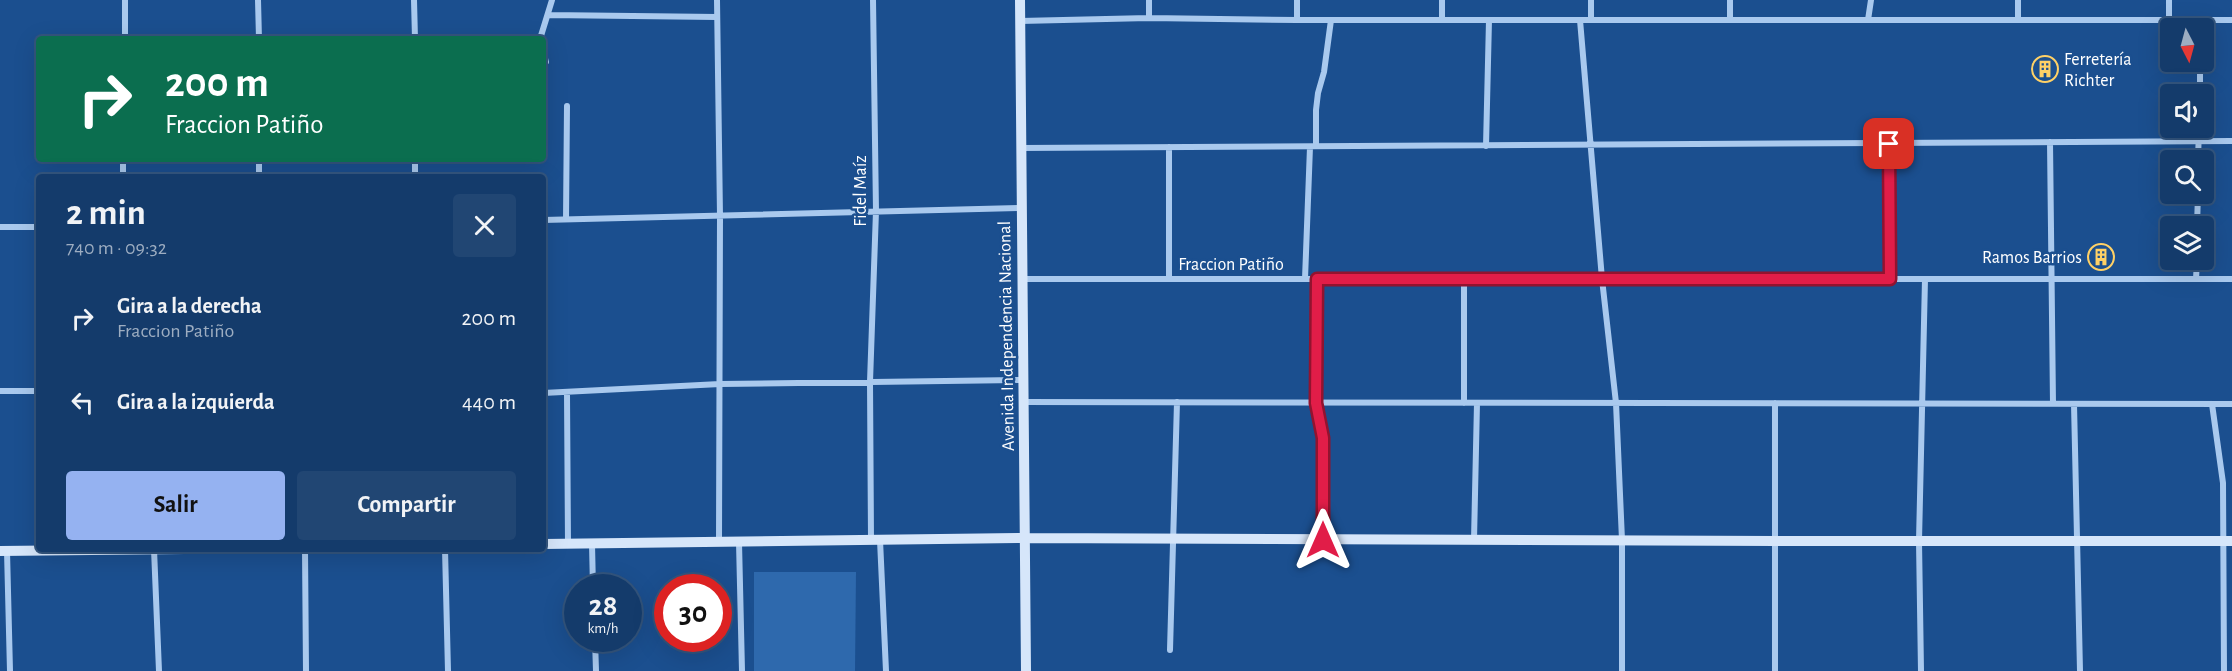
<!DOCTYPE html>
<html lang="es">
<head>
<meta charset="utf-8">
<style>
  :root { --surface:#143b6b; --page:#214673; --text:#f1f3f6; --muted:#9dadc1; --line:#33557e; --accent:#95b2f1 }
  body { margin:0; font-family:"Alegreya Sans",sans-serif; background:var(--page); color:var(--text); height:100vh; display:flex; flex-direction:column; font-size:22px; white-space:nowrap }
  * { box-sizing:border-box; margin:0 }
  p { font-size:20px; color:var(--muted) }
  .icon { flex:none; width:33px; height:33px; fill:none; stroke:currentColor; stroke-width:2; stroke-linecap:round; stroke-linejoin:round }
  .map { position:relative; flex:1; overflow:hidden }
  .side { position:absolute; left:36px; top:174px; width:510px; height:378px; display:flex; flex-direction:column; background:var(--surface); border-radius:6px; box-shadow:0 6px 24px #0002,0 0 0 2px var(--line) }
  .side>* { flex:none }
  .top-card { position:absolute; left:36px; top:36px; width:510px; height:126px; border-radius:6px; box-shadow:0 6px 24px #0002,0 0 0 2px var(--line); background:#0b6e4f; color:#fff; overflow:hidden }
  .needle { width:39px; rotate:174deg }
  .controls { position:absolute; left:2160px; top:18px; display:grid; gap:12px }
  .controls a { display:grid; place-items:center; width:54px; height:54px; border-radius:6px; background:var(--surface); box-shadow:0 6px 24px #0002,0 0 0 2px var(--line); font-size:30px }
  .speed { position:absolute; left:564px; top:574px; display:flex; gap:12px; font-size:30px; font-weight:700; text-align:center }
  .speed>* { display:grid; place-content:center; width:78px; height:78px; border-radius:50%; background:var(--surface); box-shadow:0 6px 24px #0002,0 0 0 2px var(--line); line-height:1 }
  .speed small { font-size:15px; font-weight:400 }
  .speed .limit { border:9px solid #d22; background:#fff; color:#111 }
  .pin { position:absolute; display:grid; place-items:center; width:51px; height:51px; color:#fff; margin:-26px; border-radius:12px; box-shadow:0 3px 9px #0006 }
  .me { position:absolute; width:66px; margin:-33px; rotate:0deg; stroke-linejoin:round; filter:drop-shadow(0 0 4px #0008) }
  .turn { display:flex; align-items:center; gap:21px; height:126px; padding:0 30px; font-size:27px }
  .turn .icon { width:78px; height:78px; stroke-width:2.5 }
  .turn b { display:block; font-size:42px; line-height:51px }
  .round { display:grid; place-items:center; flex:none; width:63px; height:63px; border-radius:6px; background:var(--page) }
  .summary { display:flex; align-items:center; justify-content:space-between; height:102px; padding:0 30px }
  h1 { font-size:36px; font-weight:700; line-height:45px }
  .cta { display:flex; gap:12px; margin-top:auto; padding:12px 30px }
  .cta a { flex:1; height:69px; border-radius:6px; background:var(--accent); color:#111; font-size:24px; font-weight:700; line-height:69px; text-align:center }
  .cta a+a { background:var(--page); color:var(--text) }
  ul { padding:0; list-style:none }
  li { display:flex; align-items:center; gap:18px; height:84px; padding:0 30px }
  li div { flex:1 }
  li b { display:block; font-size:22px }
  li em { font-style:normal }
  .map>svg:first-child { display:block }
  .green { fill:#2e69ad }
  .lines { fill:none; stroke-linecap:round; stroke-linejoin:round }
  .street { stroke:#a9c9ee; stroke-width:6 }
  .secondary { stroke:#d6e6fa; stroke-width:10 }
  .route-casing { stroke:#92132f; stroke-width:15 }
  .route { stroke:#e11d48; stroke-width:10 }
  .labels { text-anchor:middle; stroke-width:5; stroke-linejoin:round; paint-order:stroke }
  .poi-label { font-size:18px; fill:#fff; stroke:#1b4f8f; text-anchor:start }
  .street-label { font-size:18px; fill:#fff; stroke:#1b4f8f }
</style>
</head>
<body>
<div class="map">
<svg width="2232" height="671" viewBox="0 0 2232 671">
  <rect width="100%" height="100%" fill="#1b4f8f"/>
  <path class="green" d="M 754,572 L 856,572 L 855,671 L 754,671 Z"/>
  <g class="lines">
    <path class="street" d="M 258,0 L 259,39
      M 414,0 L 415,39
      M 717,0 L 720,216 L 719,542
      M 1149,0 L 1149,18
      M 1297,0 L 1297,20
      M 1591,0 L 1591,20
      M 548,15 L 717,17
      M 1442,20 L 1442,0
      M 1580,20 L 1602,279 L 1616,403 L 1622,540 L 1622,671
      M 1730,20 L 1730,0
      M 1868,20 L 1871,0
      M 2018,20 L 2018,0
      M 2169,20 L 2169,0
      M 1020,21 L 1149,18 L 1297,20 L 2232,20
      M 125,39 L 125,0
      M 540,39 L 552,0
      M 543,51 L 546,62
      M 2200,94 L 2200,62
      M 2050,142 L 2053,404
      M 1889,144 L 1890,279
      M 1316,146 L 1316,110 L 1318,93 L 1324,72 L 1331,20
      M 1486,146 L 1489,20
      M 1169,147 L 1169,279
      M 1021,148 L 2232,141
      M 123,159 L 123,177
      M 259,159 L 259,177
      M 415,159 L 415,177
      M 2198,160 L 2199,128
      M 566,219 L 567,106
      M 543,220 L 1021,208
      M 2197,226 L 2198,194
      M 0,227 L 39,227
      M 1022,279 L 2232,279
      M 1305,279 L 1310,147
      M 1317,279 L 1316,403 L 1323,437 L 1323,540
      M 1464,279 L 1464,403
      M 2196,279 L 2197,260
      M 0,391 L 39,391
      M 543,393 L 720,384 L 1023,380
      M 567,393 L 568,544
      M 1023,402 L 2232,404
      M 2074,404 L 2080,671
      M 2212,404 L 2223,483 L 2224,671
      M 871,540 L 870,382 L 876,211 L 873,0
      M 880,540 L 886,671
      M 1474,540 L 1477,403
      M 739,542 L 742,671
      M 592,544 L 593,588
      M 154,549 L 159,671
      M 305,549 L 306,671
      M 445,549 L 448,671
      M 7,551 L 10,671
      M 595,639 L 596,671
      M 1170,650 L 1177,402
      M 1775,671 L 1775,403
      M 1921,671 L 1919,541 L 1925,279"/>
    <path class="secondary" d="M 1020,0 L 1026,671
      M 543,544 L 1025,538 L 1776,541 L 2232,541
      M 0,551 L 184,549"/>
  </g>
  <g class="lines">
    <defs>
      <path id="route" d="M 1323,540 L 1323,438 L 1316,403 L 1317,279 L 1890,279 L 1889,144"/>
    </defs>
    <use href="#route" class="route-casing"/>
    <use href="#route" class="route"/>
  </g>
  <defs>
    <symbol id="building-ring" viewBox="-11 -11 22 22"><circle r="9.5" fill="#1b4f8f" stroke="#ffd166" stroke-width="1.5"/><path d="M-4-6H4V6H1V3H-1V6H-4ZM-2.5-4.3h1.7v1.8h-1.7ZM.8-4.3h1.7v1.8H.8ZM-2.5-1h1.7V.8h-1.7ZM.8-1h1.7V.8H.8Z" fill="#ffd166"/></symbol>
  </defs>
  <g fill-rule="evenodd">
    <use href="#building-ring" x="2030" y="54" width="30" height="30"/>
    <use href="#building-ring" x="2086" y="242" width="30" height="30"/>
  </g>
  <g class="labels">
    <g class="poi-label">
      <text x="2064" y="65">Ferretería<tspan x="2064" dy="21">Richter</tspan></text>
      <text x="2082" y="263" text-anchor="end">Ramos Barrios</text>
    </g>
    <g class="street-label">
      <text transform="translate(860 191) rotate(-90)" y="6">Fidel Maíz</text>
      <text x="1231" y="270">Fraccion Patiño</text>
      <text transform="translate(1006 336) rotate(-91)" y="6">Avenida Independencia Nacional</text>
    </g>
  </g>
</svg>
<div class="controls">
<a><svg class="needle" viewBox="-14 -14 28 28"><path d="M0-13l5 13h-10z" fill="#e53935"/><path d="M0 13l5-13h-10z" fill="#9dadc1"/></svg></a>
<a><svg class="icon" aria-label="sound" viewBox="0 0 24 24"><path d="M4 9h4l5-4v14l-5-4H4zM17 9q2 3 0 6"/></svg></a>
<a><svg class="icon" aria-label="search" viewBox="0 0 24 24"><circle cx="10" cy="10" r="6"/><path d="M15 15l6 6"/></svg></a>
<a><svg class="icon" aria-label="layers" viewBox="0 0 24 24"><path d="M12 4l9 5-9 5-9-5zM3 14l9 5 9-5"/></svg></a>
</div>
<div class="speed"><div>28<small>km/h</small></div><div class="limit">30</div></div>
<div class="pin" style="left:1889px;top:144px;background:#d93025"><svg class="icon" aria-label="arrive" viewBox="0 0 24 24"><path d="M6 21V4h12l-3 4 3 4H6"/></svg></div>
<svg class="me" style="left:1323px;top:540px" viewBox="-20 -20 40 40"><path d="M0-17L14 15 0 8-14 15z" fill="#e11d48" stroke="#fff" stroke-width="4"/></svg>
<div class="top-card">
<div class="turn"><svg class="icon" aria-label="right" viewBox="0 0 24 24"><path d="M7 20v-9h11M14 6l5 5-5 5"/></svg><div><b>200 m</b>Fraccion Patiño</div></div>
</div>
<section class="side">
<div class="summary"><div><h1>2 min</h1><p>740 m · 09:32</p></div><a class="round"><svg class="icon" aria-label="close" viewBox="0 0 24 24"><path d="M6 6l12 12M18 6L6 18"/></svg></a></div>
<ul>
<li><svg class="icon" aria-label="right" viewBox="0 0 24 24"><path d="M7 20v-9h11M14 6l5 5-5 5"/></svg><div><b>Gira a la derecha</b><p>Fraccion Patiño</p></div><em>200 m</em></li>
<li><svg class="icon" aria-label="left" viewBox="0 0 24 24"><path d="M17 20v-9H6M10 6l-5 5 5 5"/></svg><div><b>Gira a la izquierda</b></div><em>440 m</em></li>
</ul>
<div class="cta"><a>Salir</a><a>Compartir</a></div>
</section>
</div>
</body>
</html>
